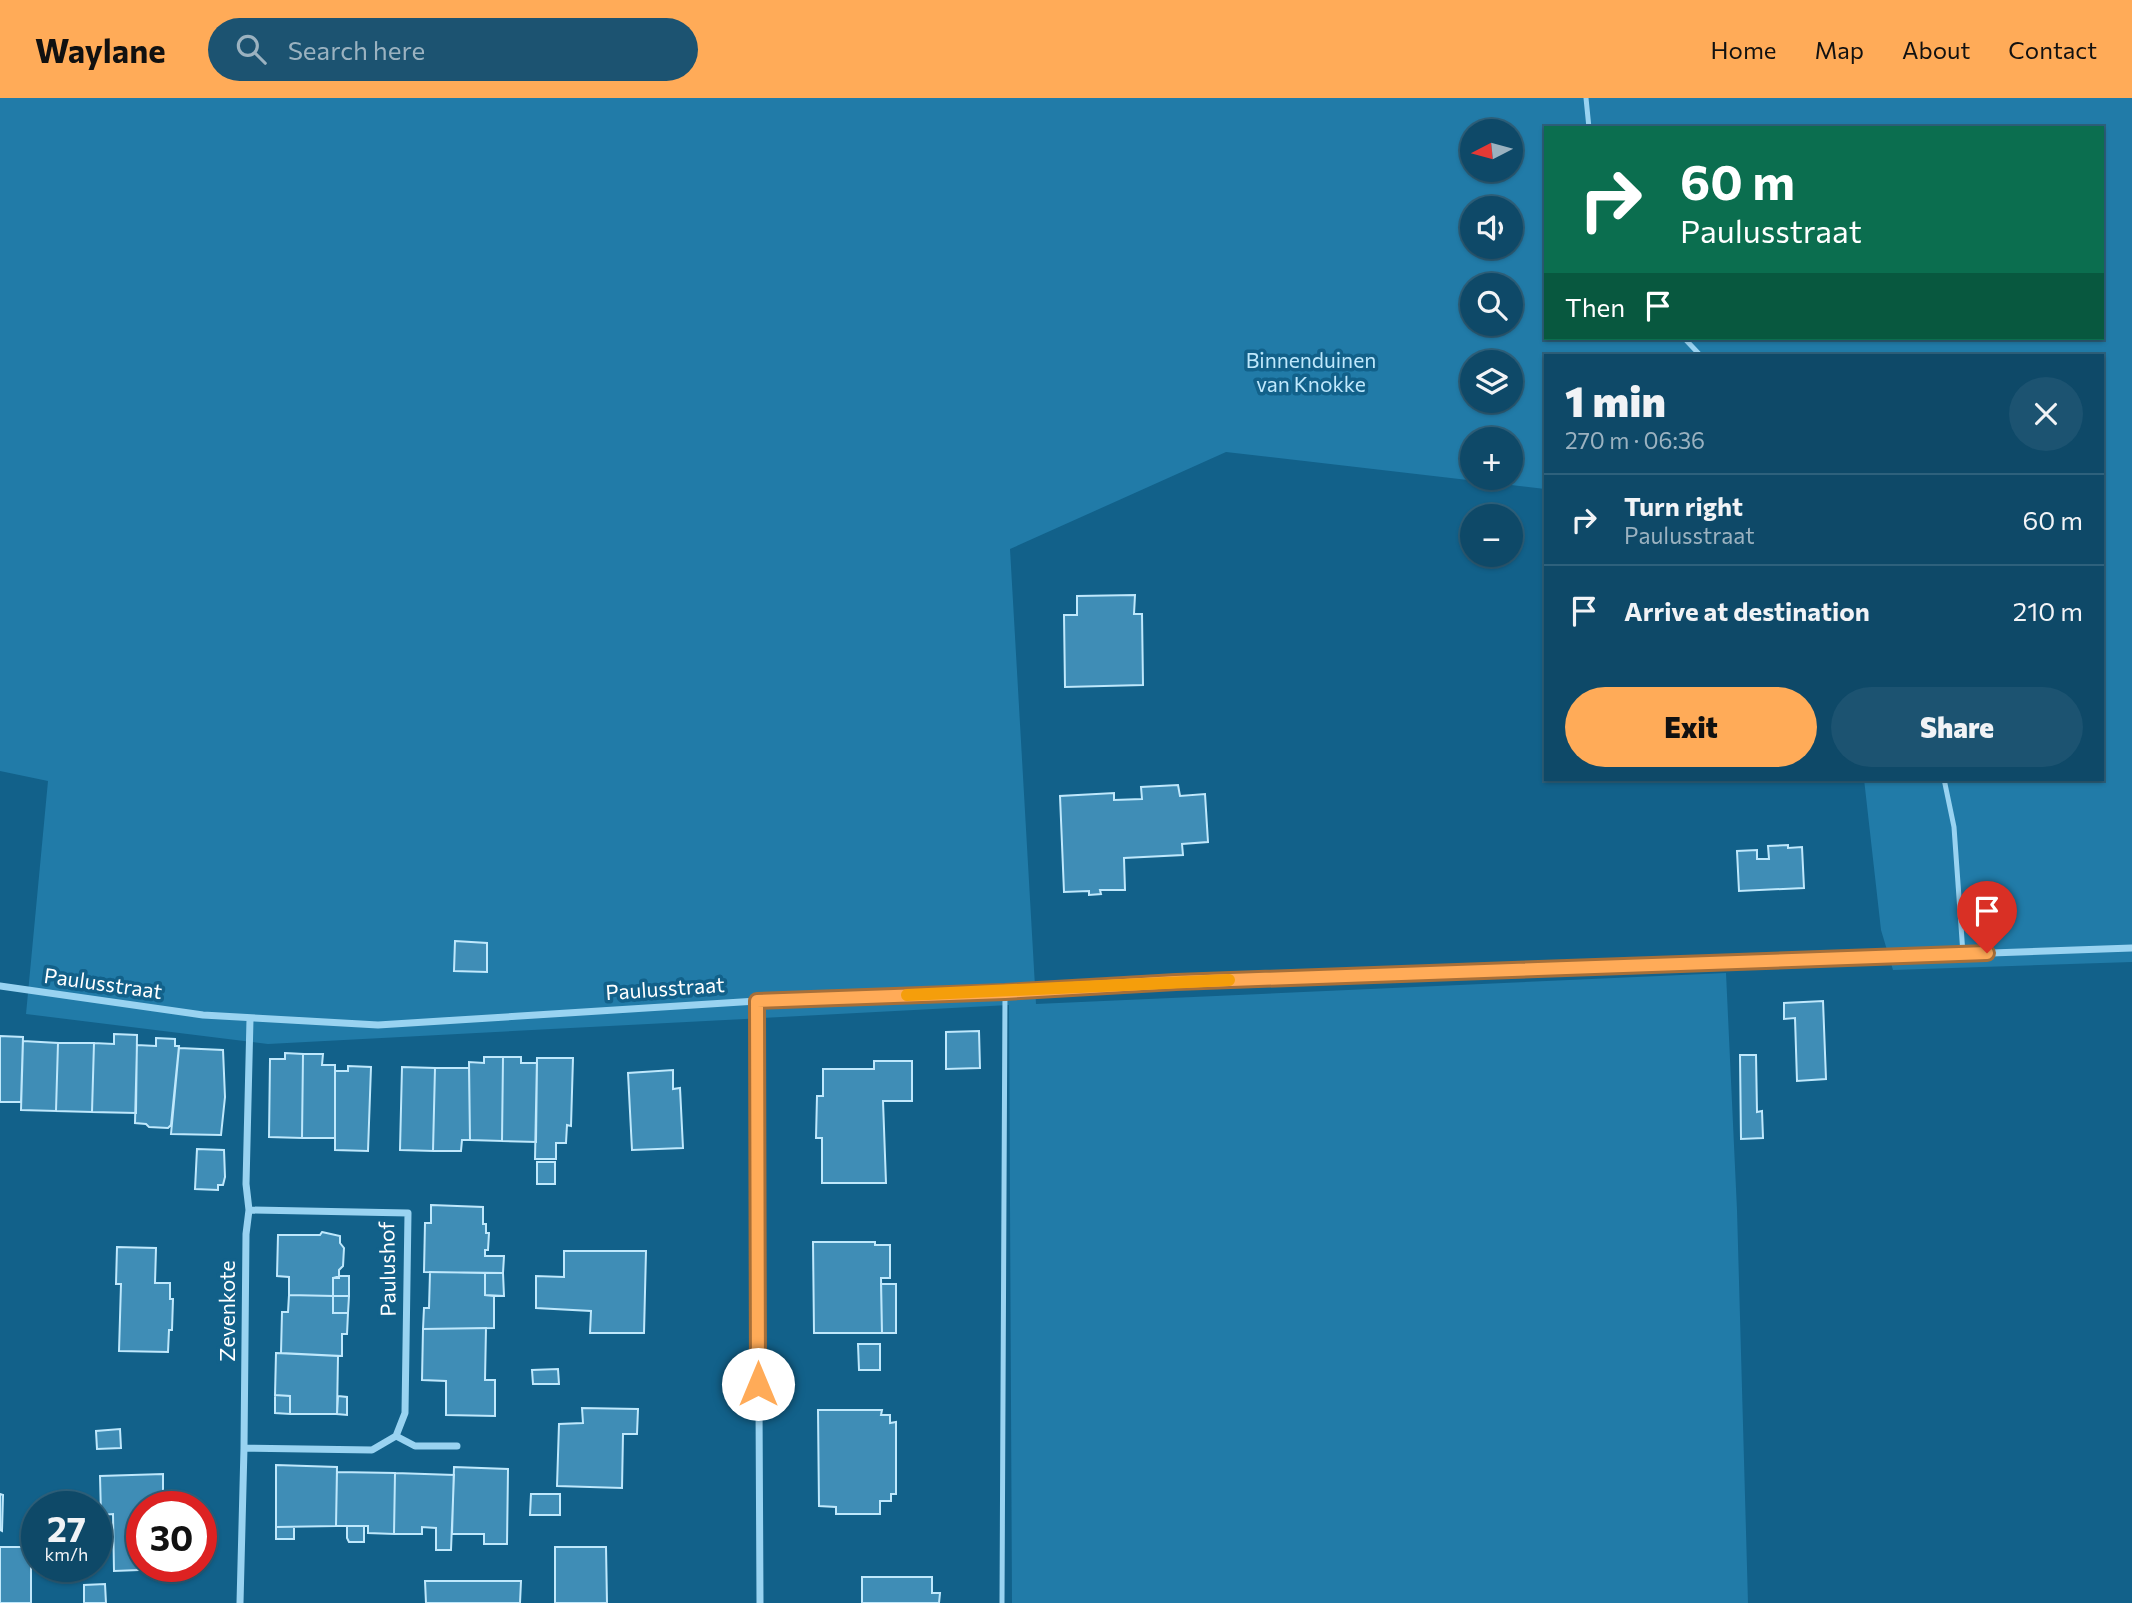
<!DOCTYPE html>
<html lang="en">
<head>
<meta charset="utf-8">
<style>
  :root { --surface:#0e4968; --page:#1c5371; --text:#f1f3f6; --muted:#9bb2c0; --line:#2e617c; --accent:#ffab58 }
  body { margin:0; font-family:Commissioner,sans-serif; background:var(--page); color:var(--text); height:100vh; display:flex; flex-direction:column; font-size:26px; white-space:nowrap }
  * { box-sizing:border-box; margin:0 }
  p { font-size:23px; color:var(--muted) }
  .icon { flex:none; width:38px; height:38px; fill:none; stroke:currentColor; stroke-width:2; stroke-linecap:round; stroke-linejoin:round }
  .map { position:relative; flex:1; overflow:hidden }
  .side { position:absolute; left:1544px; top:256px; width:560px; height:427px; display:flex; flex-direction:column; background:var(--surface); border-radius:0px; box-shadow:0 2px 5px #0004,0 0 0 2px var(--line) }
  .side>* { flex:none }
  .top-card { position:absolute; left:1544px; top:28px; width:560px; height:214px; border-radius:0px; box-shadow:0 2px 5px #0004,0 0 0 2px var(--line); background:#0b6e4f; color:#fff; overflow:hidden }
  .needle { width:46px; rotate:264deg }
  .controls { position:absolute; left:1460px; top:21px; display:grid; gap:14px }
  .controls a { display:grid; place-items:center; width:63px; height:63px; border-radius:50%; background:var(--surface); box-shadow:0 2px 5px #0004,0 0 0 2px var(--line); font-size:35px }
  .speed { position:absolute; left:21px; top:1393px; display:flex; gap:14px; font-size:35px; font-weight:700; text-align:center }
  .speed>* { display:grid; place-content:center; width:91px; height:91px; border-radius:50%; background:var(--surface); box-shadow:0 2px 5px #0004,0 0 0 2px var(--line); line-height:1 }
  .speed small { font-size:18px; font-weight:400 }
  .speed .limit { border:10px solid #d22; background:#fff; color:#111 }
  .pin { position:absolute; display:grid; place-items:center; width:60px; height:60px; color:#fff; margin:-72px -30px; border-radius:50% 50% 50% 0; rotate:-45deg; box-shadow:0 0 7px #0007 }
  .pin .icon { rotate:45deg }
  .me { position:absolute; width:77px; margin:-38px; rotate:0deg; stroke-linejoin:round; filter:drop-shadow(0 0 5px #0008) }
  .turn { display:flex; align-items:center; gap:24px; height:147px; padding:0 21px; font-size:32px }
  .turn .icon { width:91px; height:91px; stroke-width:2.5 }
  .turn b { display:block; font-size:49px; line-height:60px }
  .then { display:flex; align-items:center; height:66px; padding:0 21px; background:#0003; gap:14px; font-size:26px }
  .round { display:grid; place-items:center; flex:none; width:74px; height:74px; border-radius:37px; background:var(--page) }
  .head { display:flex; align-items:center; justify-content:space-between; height:119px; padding:0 21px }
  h1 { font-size:42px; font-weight:800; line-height:52px }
  .button { display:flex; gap:14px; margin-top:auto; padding:14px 21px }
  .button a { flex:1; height:80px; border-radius:42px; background:var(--accent); color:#111; font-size:28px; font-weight:800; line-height:80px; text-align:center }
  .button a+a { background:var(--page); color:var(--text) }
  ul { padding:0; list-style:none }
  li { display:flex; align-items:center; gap:21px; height:91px; padding:0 21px; border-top:2px solid var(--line) }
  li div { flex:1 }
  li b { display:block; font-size:26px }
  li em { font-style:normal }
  header { display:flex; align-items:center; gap:42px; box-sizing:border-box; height:98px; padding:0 35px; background:var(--accent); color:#111 }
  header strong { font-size:33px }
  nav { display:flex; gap:38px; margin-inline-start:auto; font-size:24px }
  .search { width:490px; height:63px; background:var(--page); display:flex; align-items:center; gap:18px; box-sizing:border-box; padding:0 24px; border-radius:38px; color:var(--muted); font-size:26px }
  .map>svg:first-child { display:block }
  .green { fill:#217ba8; fill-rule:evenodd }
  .building { fill:#3f8db6; stroke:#bfe8fc; stroke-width:2 }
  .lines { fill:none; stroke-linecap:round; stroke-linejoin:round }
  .lane { stroke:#99d3f1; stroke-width:5 }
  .street { stroke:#99d3f1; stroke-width:7 }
  .route-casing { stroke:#a66f39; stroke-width:18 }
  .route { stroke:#ffab58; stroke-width:12 }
  .slow { stroke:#f59e0b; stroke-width:12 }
  .labels { text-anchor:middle; stroke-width:7; stroke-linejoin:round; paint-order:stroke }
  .park-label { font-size:21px; fill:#bfe8fc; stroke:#12618a }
  .street-label { font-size:21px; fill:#fff; stroke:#12618a }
</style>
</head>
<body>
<header>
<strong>Waylane</strong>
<div class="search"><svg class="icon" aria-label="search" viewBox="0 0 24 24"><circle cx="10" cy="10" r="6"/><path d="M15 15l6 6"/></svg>Search here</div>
<nav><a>Home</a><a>Map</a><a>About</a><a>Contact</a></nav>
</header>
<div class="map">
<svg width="2132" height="1505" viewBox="0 0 2132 1505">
  <rect width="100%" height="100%" fill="#12618a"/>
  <path class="green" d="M 0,0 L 2132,0 L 2132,864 L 1893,872 L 1881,832 L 1864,681 L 2102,681 L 2102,257 L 1545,257 L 1545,391 L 1226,354 L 1010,451 L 1036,906 L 1726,875 L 1737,1112 L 1748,1505 L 1012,1505 L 1009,907 L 268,946 L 26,916 L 48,683 L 0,673 ZM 1545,30 L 2102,30 L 2102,240 L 1545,240 ZM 1472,33 L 1510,33 L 1510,72 L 1472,72 ZM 1472,110 L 1510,110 L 1510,149 L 1472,149 ZM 1472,187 L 1510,187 L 1510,226 L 1472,226 ZM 1472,264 L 1510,264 L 1510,303 L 1472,303 ZM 1472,341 L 1510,341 L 1510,380 L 1472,380 Z"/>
  <path class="building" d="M 1135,497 L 1134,516 L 1142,516 L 1143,587 L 1065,589 L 1064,517 L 1077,517 L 1077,498 Z
    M 1178,687 L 1180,698 L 1205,696 L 1208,744 L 1182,746 L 1183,757 L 1124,760 L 1125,792 L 1100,792 L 1101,796 L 1089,797 L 1089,793 L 1064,794 L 1060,698 L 1114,695 L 1114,702 L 1142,701 L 1141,689 Z
    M 1788,747 L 1788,750 L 1802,749 L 1804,790 L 1739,793 L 1737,753 L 1757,752 L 1757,761 L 1769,761 L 1768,748 Z
    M 455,843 L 487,845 L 487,874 L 454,873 Z
    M 1823,903 L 1826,981 L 1797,983 L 1795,920 L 1784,921 L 1784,905 Z
    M 979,933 L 980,970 L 946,971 L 946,934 Z
    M 114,936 L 137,937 L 136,1015 L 92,1014 L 94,945 L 114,946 Z
    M 0,938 L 23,939 L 21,1004 L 0,1004 Z
    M 156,940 L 175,941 L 175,948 L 179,948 L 171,1027 L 168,1030 L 149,1029 L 146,1026 L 135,1025 L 137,947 L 156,948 Z
    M 23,943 L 58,945 L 56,1013 L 21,1012 Z
    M 58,945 L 94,945 L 92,1014 L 56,1013 Z
    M 179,950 L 223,952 L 225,999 L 221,1037 L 171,1036 Z
    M 285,955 L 303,956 L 302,1040 L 269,1039 L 270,961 L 285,961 Z
    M 303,956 L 323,956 L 322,967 L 335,967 L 335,1040 L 302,1040 Z
    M 1740,957 L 1756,957 L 1757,1014 L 1762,1013 L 1763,1040 L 1741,1041 Z
    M 484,959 L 503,959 L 502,1043 L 470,1042 L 469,964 L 484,965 Z
    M 503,959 L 521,959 L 521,965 L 537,965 L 536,1044 L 502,1043 Z
    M 537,960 L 573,960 L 571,1028 L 567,1027 L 566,1045 L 556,1045 L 556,1061 L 535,1061 Z
    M 874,963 L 912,963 L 912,1003 L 883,1003 L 886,1085 L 822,1085 L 822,1040 L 816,1040 L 817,998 L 823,998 L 823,971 L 874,971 Z
    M 348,968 L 371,969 L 368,1053 L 335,1052 L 335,973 L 348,973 Z
    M 402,969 L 435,970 L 433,1053 L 400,1052 Z
    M 435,970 L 469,970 L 470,1042 L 462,1042 L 461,1053 L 433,1053 Z
    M 673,972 L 673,991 L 680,990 L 683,1050 L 632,1052 L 628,975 Z
    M 197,1051 L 224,1052 L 225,1079 L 223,1087 L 218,1087 L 218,1092 L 195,1091 Z
    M 537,1064 L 555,1064 L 555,1086 L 537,1086 Z
    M 431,1107 L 483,1109 L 483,1126 L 486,1126 L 486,1135 L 489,1135 L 488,1152 L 485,1152 L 485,1158 L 504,1158 L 503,1175 L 424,1174 L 425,1125 L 431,1125 Z
    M 322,1134 L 340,1138 L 340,1145 L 344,1150 L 343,1168 L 339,1172 L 339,1180 L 333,1180 L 333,1198 L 289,1197 L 289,1179 L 277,1178 L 278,1137 L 320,1137 Z
    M 813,1144 L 875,1144 L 875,1147 L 890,1147 L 890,1180 L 881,1180 L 882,1235 L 814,1235 Z
    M 117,1149 L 156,1150 L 155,1185 L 170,1185 L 170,1201 L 173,1201 L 172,1232 L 169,1232 L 168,1254 L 119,1253 L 121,1186 L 116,1186 Z
    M 564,1153 L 646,1153 L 644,1235 L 590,1235 L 591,1213 L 536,1210 L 536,1178 L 564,1179 Z
    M 430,1174 L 485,1175 L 485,1197 L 494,1198 L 494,1230 L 423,1231 L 424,1210 L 429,1210 Z
    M 485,1175 L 503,1175 L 504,1198 L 485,1197 Z
    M 340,1178 L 349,1178 L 349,1198 L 333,1198 L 333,1180 Z
    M 881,1186 L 896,1186 L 896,1235 L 882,1235 Z
    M 289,1197 L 333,1198 L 333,1215 L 348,1215 L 347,1236 L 342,1236 L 342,1258 L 281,1255 L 282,1214 L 288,1214 Z
    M 333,1198 L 349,1198 L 348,1215 L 333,1215 Z
    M 486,1230 L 485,1282 L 495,1282 L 495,1318 L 446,1317 L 446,1283 L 422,1282 L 423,1231 Z
    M 858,1246 L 880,1246 L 880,1272 L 859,1272 Z
    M 276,1255 L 338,1258 L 337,1316 L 290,1316 L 290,1298 L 275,1297 Z
    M 558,1271 L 559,1286 L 533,1286 L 532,1272 Z
    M 275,1297 L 290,1298 L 290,1316 L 275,1315 Z
    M 338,1298 L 347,1299 L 347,1317 L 337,1316 Z
    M 582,1310 L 638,1311 L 637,1336 L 623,1336 L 622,1390 L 557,1388 L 559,1326 L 583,1325 Z
    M 818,1312 L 882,1312 L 881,1317 L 890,1317 L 890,1325 L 896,1324 L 896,1396 L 891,1396 L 891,1403 L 880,1403 L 880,1416 L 836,1416 L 836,1409 L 819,1408 Z
    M 120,1331 L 121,1350 L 97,1351 L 96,1333 Z
    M 276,1367 L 337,1369 L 336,1428 L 276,1429 Z
    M 454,1369 L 508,1371 L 507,1446 L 484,1446 L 484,1436 L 452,1436 Z
    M 337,1374 L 395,1375 L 394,1436 L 368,1435 L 368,1428 L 336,1428 Z
    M 395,1375 L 454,1377 L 451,1452 L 436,1452 L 436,1430 L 422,1429 L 422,1436 L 394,1436 Z
    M 163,1376 L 163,1405 L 168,1405 L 168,1409 L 142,1409 L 142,1468 L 165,1468 L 165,1471 L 114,1473 L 113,1416 L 101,1417 L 100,1378 Z
    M 0,1396 L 3,1397 L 2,1433 L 0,1432 Z
    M 531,1396 L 560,1396 L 560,1417 L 530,1417 Z
    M 347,1428 L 364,1428 L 364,1444 L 349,1444 L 347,1440 Z
    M 276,1429 L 294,1429 L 294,1441 L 276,1441 Z
    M 0,1449 L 31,1449 L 31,1505 L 0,1505 Z
    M 555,1449 L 606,1449 L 607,1505 L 555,1505 Z
    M 862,1479 L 932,1479 L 932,1495 L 940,1495 L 939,1505 L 862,1505 Z
    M 425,1483 L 521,1483 L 520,1505 L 426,1505 Z
    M 105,1486 L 106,1505 L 84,1505 L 84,1487 Z"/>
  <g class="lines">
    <path class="lane" d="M 1586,0 L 1589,30
      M 1684,240 L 1700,257
      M 1944,681 L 1954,729 L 1963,856
      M 1002,1505 L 1005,894"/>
    <path class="street" d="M 0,888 L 203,917 L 378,927 L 757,903 L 1005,894 L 1176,884 L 2132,850
      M 757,903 L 760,1505
      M 396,1338 L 415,1348 L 457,1348
      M 244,1350 L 372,1352 L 396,1338 L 405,1315 L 408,1115 L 249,1112
      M 240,1505 L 244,1350 L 246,1136 L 249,1112 L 246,1086 L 250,921"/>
  </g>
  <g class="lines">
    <defs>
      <path id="route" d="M 758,1286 L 757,903 L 1005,894 L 1176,884 L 1987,855"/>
    </defs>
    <use href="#route" class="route-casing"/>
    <use href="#route" class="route"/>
    <path class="slow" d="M 907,897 L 1229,882"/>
  </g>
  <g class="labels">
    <g class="park-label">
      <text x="1311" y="270">Binnenduinen<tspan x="1311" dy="24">van Knokke</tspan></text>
    </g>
    <g class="street-label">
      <text transform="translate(103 886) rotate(8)" y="7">Paulusstraat</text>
      <text transform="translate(665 891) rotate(-4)" y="7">Paulusstraat</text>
      <text transform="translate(388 1171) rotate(-91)" y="7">Paulushof</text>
      <text transform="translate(228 1213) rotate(-90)" y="7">Zevenkote</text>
    </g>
  </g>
</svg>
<div class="controls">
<a><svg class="needle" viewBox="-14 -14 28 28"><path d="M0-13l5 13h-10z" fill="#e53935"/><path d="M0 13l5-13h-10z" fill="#9bb2c0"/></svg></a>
<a><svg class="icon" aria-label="sound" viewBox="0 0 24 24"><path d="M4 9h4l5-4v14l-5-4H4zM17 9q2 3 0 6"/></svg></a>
<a><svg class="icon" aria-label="search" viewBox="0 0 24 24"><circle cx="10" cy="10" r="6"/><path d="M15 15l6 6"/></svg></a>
<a><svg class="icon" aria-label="layers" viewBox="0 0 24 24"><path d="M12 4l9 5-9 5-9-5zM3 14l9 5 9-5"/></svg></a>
<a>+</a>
<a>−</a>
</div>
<div class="speed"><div>27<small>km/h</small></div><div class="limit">30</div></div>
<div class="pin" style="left:1987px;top:855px;background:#d93025"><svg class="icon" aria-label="arrive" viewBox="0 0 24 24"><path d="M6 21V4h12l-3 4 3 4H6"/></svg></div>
<svg class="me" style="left:758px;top:1286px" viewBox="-20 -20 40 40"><circle r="19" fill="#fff"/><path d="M0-13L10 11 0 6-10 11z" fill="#ffab58"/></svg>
<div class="top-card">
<div class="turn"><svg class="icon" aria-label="right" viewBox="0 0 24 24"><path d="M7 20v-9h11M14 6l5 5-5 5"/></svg><div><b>60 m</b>Paulusstraat</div></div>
<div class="then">Then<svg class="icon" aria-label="arrive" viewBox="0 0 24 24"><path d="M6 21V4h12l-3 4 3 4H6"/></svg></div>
</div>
<section class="side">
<div class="head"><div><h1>1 min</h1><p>270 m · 06:36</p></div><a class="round"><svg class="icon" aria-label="close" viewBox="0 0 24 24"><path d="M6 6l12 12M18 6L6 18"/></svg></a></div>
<ul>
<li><svg class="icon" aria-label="right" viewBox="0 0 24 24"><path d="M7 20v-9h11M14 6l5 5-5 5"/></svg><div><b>Turn right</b><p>Paulusstraat</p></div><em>60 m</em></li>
<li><svg class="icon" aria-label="arrive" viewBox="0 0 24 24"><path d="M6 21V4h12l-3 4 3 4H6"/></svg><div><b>Arrive at destination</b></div><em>210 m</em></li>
</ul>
<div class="button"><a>Exit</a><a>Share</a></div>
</section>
</div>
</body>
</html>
